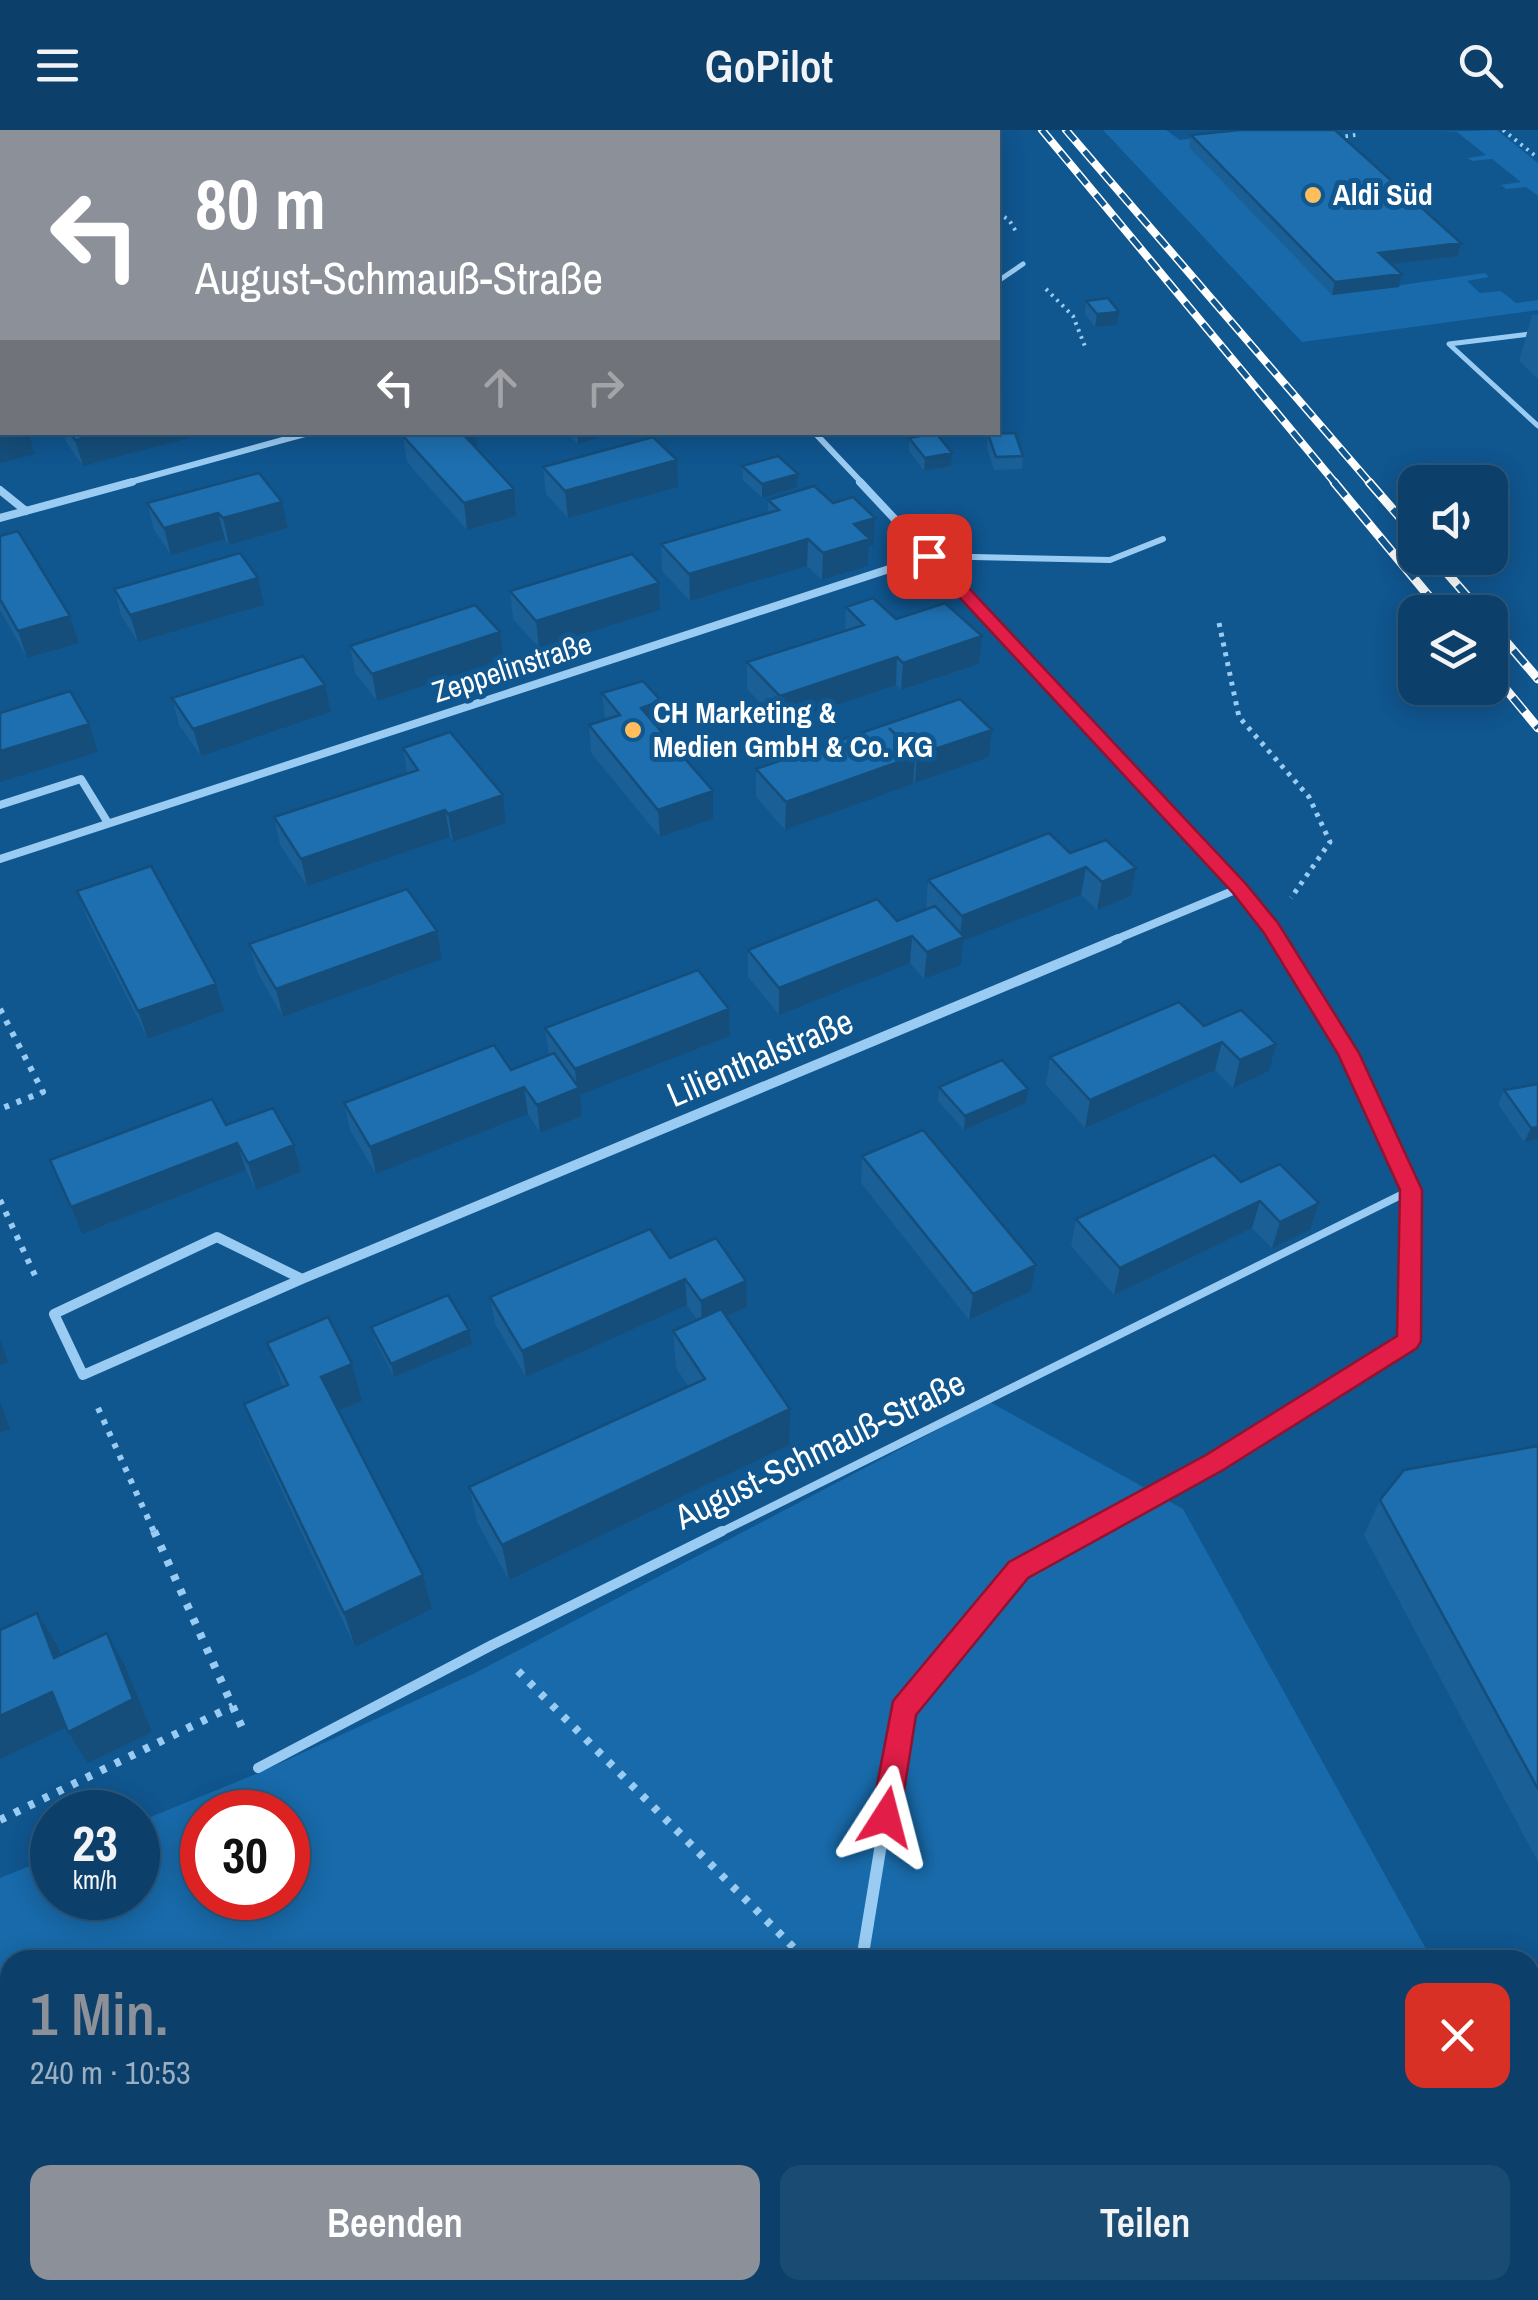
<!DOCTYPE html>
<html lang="de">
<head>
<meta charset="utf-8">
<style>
  :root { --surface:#0c406b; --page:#1a4b73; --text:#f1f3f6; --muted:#9aafc1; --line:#2c597e; --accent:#8c9099 }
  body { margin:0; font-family:"Archivo Narrow",sans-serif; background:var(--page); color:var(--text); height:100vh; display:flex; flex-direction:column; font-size:38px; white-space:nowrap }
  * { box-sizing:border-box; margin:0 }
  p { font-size:32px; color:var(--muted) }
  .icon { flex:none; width:55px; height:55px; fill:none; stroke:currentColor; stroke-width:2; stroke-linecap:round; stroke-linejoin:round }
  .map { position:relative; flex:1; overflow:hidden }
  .drawer { position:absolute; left:0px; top:1820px; width:1540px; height:350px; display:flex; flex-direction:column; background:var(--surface); border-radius:30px 30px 0 0; box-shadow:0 5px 25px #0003,0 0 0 2px var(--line) }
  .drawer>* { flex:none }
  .guide { position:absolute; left:0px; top:0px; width:1000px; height:305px; box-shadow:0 5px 25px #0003,0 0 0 2px var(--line); background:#8c9099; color:#fff; overflow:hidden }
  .tools { position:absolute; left:1398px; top:335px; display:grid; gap:20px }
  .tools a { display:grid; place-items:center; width:110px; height:110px; border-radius:20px; background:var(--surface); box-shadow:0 5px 25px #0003,0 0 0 2px var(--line); font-size:50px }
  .speed { position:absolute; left:30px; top:1660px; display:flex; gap:20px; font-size:50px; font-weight:700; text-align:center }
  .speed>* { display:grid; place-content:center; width:130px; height:130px; border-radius:50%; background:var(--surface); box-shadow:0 5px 25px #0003,0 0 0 2px var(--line); line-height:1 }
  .speed small { font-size:25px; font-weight:400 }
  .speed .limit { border:15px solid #d22; background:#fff; color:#111 }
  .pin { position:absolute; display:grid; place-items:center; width:85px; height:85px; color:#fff; margin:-42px; border-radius:20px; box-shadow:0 5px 15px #0006 }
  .me { position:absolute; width:110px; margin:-55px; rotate:9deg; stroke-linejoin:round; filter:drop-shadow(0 0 8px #0008) }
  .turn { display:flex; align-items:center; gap:35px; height:210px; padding:0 30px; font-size:45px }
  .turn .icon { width:130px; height:130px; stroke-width:2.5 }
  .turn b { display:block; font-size:70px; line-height:85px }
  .lanes { display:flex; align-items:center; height:95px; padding:0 30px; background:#0003; justify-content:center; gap:50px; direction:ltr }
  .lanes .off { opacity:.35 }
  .round { display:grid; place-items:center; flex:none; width:105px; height:105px; border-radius:20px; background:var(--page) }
  .overview { display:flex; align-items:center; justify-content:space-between; height:170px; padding:0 30px }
  h1 { font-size:60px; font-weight:600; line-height:75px; color:var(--accent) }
  .button { display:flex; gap:20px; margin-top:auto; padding:20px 30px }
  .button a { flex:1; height:115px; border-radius:20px; background:var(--accent); color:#fff; font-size:40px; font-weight:600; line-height:115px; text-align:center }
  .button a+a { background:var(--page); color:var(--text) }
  header { display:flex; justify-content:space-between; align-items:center; height:130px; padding:0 30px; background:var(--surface); font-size:45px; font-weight:600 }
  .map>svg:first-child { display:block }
  .green { fill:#186aaa; fill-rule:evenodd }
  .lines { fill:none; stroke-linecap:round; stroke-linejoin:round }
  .canal { stroke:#0a3e6b; stroke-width:65 }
  .path-far3 { stroke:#9accf3; stroke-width:4; stroke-dasharray:2.5 5; stroke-linecap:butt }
  .path-far2 { stroke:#9accf3; stroke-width:5; stroke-dasharray:4 6; stroke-linecap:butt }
  .path-far1 { stroke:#9accf3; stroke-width:6; stroke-dasharray:5 8; stroke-linecap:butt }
  .path { stroke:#9accf3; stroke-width:8; stroke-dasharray:6 10; stroke-linecap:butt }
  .service-far3 { stroke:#9accf3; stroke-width:5 }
  .service-far2 { stroke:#9accf3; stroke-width:6 }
  .service-far1 { stroke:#9accf3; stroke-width:8 }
  .service { stroke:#9accf3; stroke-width:10 }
  .minor-far3 { stroke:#9accf3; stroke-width:6 }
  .minor-far2 { stroke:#9accf3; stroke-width:8 }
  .minor-far1 { stroke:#9accf3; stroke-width:10 }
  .minor { stroke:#9accf3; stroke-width:12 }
  .rail-far1-casing { stroke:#fff; stroke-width:8 }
  .rail-casing { stroke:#fff; stroke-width:9 }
  .rail-far1 { stroke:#10568f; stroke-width:5; stroke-dasharray:14; stroke-linecap:butt }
  .rail { stroke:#10568f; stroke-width:6; stroke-dasharray:18; stroke-linecap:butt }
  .wall { fill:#1a5f96 }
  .shaded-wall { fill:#154e7a }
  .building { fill:#1e6faf; stroke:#154e7a; stroke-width:2.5 }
  .route { fill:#e11d48; stroke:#92132f; stroke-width:2.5 }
  .poi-dot { fill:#ffbd5b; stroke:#10568f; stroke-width:4 }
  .labels { text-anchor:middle; stroke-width:10; stroke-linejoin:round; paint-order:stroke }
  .far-poi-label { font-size:30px; font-weight:bold; fill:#fff; stroke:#10568f; text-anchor:start }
  .far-street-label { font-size:30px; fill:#fff; stroke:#10568f }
  .street-label { font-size:35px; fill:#fff; stroke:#10568f }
</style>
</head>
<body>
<header><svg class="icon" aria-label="menu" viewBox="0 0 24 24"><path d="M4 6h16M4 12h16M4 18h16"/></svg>GoPilot<svg class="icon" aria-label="search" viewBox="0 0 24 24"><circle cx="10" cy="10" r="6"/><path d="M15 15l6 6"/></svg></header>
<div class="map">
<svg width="1538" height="2170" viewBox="0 0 1538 2170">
  <rect width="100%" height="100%" fill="#10568f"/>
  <path class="green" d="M 1103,0 L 1166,0 L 1180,10 L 1201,7 L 1332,165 L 1485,143 L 1489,147 L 1467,151 L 1480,163 L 1501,161 L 1516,173 L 1538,170 L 1538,180 L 1302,212 Z
    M 1497,0 L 1538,33 L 1538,66 L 1526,57 L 1506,59 L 1501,55 L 1521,52 L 1492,29 L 1472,31 L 1468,28 L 1486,25 L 1457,2 L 1436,2 Z
    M 990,1272 L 1183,1379 L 1432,1830 L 10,1830 L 10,2160 L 1530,2160 L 1530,2008 L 1538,2023 L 1538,2170 L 0,2170 L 0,1748 L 52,1727 L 52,1768 L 138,1768 L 138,1692 L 261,1642 L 475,1543 ZM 202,1682 L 288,1682 L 288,1768 L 202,1768 Z"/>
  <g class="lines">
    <path class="canal" d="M 35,2 L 37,0"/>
    <path class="path-far3" d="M 1503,0 L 1538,28
      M 1338,7 L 1356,5
      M 998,83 L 1009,90 L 1017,103
      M 1046,159 L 1073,186 L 1086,219"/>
    <path class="path-far2" d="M 1219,493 L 1239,587 L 1309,667 L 1330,712 L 1291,768"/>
    <path class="path-far1" d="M 0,879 L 43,962 L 0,979
      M 0,1070 L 38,1152
      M 98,1278 L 155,1404"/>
    <path class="path" d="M 154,1401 L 245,1604
      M 518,1541 L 806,1830
      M 0,1690 L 233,1576"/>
    <path class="service-far3" d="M 998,151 L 1023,134
      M 1538,203 L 1449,214 L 1538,296"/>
    <path class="service-far2" d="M 929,426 L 1110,430 L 1163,409"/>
    <path class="service-far1" d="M 717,1404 L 1411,1060"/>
    <path class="service" d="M 258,1638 L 492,1515 L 722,1401"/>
    <path class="minor-far3" d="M 814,302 L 863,354
      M 123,354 L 312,302"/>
    <path class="minor-far2" d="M 860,352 L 1240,758 L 1279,811
      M 0,360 L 26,381
      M 0,388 L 132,352
      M 0,675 L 81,649 L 108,693
      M 0,729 L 929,426
      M 1112,811 L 1240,758"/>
    <path class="minor-far1" d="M 217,1107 L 302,1149 L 83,1245 L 54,1184 Z
      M 302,1149 L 1118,809
      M 1085,1404 L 1215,1333 L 1409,1211 L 1411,1060 L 1348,923 L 1278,809"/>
    <path class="minor" d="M 862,1830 L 903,1580 L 1018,1440 L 1089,1401
      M 957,2160 L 964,2170"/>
    <defs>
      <path id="rail-far1" d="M 1042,0 L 1336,354
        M 1066,0 L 1371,354"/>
      <path id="rail" d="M 1334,352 L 1442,482
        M 1369,352 L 1415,405
        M 1434,428 L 1481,482
        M 1490,493 L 1538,549
        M 1490,540 L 1538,598"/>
    </defs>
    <use href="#rail-far1" class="rail-far1-casing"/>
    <use href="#rail" class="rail-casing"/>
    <use href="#rail-far1" class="rail-far1"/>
    <use href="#rail" class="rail"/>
  </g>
  <path class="wall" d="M 1191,5 L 1461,113 L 1458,126 L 1391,134 L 1402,144 L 1399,157 L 1332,165 L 1189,17 Z
    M 1086,171 L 1117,195 L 1095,197 L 1085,184 Z
    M 1532,185 L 1538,185 L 1538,249 L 1519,231 Z
    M 63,302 L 213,302 L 83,336 L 66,312 Z
    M 566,302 L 620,302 L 578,314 Z
    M 988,304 L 1023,326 L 1022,339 L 994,340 L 987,318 Z
    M 403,306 L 477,316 L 474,317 L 516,386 L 467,400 L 407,332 Z
    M 909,308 L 951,336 L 924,341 L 909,321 Z
    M 742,336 L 798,344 L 797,357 L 762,368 L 743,350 Z
    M 543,337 L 678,357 L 568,388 L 546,364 Z
    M 768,370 L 833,373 L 875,388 L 874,415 L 869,416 L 868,436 L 822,450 L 807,436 L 690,471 L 662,441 L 661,414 L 768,383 Z
    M 282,372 L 288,398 L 229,415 L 225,409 L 171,425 L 154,400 L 147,373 Z
    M 0,406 L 70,486 L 79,513 L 27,528 L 0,480 Z
    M 659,453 L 660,480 L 539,518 L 513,489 L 510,461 Z
    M 114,459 L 264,475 L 138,512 L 121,486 Z
    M 846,477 L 896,489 L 979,534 L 901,560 L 896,555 L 780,594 L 747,559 L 747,532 L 845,501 Z
    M 500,502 L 504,530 L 377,571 L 355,543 L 350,516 Z
    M 325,555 L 331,582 L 201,626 L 179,595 L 172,568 Z
    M 602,563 L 662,599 L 660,600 L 713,661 L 713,689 L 660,707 L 591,623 L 589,595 L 605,590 Z
    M 884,594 L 992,600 L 989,627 L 915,653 L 913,651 L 913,654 L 785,700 L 756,667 L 756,639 Z
    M 403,618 L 503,665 L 506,693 L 453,712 L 450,707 L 307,756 L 280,715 L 274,687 L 407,643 Z
    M 1070,723 L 1136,738 L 1131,766 L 1097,780 L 1081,765 L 963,811 L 961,835 L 924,849 L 910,833 L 779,885 L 748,847 L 748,820 L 897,791 L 928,779 L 926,778 L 928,750 Z
    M 77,761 L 216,854 L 224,881 L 148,909 L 87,788 Z
    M 249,814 L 442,829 L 283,887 L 257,842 Z
    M 729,879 L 730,906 L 580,965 L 582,986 L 540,1003 L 528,984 L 376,1044 L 350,1000 L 344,973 L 511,940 L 549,925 L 545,898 Z
    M 1204,896 L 1269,941 L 1233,958 L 1215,940 L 1085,998 L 1046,955 L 1050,927 Z
    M 1538,954 L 1538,1009 L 1524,1012 L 1498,974 L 1504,960 Z
    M 939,957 L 1026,973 L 964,1000 L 938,971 Z
    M 226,995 L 294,1015 L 301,1042 L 256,1060 L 246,1040 L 82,1104 L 50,1030 Z
    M 862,1026 L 1036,1135 L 1031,1161 L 969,1190 L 861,1053 Z
    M 1241,1052 L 1319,1073 L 1310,1100 L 1272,1118 L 1252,1098 L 1114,1165 L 1071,1116 L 1076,1089 Z
    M 670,1128 L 747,1177 L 726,1187 L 789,1315 L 509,1450 L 477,1392 L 469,1357 L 688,1256 L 676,1238 L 673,1201 L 697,1190 L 687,1175 L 526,1247 L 495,1194 L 490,1167 Z
    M 371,1197 L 472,1214 L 394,1247 L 375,1210 Z
    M 267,1213 L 362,1271 L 339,1281 L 423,1445 L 432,1479 L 355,1517 L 258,1310 L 244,1274 L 283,1257 Z
    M 1538,1316 L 1538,1732 L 1364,1405 L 1380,1370 Z"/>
  <path class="shaded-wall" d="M 503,0 L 521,0 L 521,2 L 492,2 Z
    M 1461,113 L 1458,126 L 1376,136 L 1379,123 Z
    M 1402,144 L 1399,157 L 1332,165 L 1335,152 Z
    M 1119,182 L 1117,195 L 1095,197 L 1097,184 Z
    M 1003,251 L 1001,264 L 998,265 L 998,252 Z
    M 8,302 L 28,302 L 35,324 L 0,333 L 0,305 Z
    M 105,302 L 213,302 L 83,336 L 75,310 Z
    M 455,302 L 475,302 L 477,316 L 458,321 Z
    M 577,302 L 620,302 L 578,314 Z
    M 952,323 L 951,336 L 924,341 L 925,328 Z
    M 677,330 L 678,357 L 568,388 L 565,361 Z
    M 798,344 L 797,357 L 762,368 L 762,354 Z
    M 514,359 L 516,386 L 467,400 L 464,373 Z
    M 282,372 L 288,398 L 229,415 L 223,388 Z
    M 218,383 L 225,409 L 171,425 L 164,398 Z
    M 875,388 L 874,415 L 869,416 L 868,436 L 822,450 L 823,423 L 854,394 Z
    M 808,409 L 807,436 L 690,471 L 689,444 Z
    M 258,448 L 264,475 L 138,512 L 130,485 Z
    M 659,453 L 660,480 L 539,518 L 536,491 Z
    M 70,486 L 79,513 L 27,528 L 18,501 Z
    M 500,502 L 504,530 L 377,571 L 372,544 Z
    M 982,506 L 979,534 L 901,560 L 903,533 Z
    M 897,527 L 896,555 L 780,594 L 780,566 Z
    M 325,555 L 331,582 L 201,626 L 193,599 Z
    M 661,571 L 662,599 L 642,605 L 641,578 Z
    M 89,594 L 98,622 L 0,652 L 0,621 Z
    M 992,600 L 989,627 L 915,653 L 917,625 Z
    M 915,626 L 913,654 L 785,700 L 786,672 Z
    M 713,661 L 713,689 L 660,707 L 658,680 Z
    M 503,665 L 506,693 L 453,712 L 448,684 Z
    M 445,680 L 450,707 L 307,756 L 301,729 Z
    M 1086,737 L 1081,765 L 963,811 L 961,835 L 924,849 L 927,822 L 960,809 L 962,786 Z
    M 1136,738 L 1131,766 L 1097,780 L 1102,752 Z
    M 437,801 L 442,829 L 283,887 L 276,859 Z
    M 912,806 L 910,833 L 779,885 L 779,858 Z
    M 216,854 L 224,881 L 148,909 L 138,881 Z
    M 729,879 L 730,906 L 580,965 L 582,986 L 540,1003 L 537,975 L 577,959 L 575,939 Z
    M 1222,912 L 1215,940 L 1085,998 L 1090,970 Z
    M 1276,914 L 1269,941 L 1233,958 L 1240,930 Z
    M 524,957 L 528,984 L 376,1044 L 370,1017 Z
    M 1028,959 L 1026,973 L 964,1000 L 965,986 Z
    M 1538,997 L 1538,1009 L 1524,1012 L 1531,998 Z
    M 237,1013 L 246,1040 L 82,1104 L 71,1077 Z
    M 294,1015 L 301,1042 L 256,1060 L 248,1033 Z
    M 1260,1071 L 1252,1098 L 1114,1165 L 1120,1138 Z
    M 1319,1073 L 1310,1100 L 1272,1118 L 1280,1092 Z
    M 1036,1135 L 1031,1161 L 969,1190 L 973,1164 Z
    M 685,1149 L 687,1175 L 526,1247 L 522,1221 Z
    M 746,1151 L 747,1177 L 702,1197 L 701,1171 Z
    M 469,1200 L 472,1214 L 394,1247 L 391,1234 Z
    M 0,1209 L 8,1232 L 0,1235 Z
    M 352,1234 L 362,1271 L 333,1283 L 321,1247 Z
    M 0,1271 L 10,1299 L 0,1303 Z
    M 790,1279 L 789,1315 L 509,1450 L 502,1415 Z
    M 423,1445 L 432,1479 L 355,1517 L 344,1483 Z
    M 37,1483 L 58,1517 L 74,1561 L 54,1528 Z
    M 107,1503 L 125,1536 L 152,1602 L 88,1633 L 68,1602 Z
    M 52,1562 L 73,1594 L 0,1629 L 0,1586 Z"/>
  <path class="building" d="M 95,0 L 177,0 L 179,2 L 83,2 Z
    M 342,0 L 503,0 L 492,2 L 345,2 Z
    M 1239,0 L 1335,0 L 1461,113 L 1379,123 L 1402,144 L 1335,152 L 1191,5 Z
    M 1108,168 L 1119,182 L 1097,184 L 1086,171 Z
    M 2,272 L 2,302 L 8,302 L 0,305 L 0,273 Z
    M 70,302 L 105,302 L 75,310 Z
    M 415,302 L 461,302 L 514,359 L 464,373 L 403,306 Z
    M 936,303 L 952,323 L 925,328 L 909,308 Z
    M 1015,303 L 1023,326 L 996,327 L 988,304 Z
    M 653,307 L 677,330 L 565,361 L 543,337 Z
    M 778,326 L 798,344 L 762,354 L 742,336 Z
    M 259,343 L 282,372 L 223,388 L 218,383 L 164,398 L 147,373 Z
    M 814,356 L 833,373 L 853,367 L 875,388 L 854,394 L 870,409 L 823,423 L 808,409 L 689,444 L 661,414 L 779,380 L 768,370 Z
    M 18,401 L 70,486 L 18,501 L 0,469 L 0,406 Z
    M 240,423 L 258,448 L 130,485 L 114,459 Z
    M 632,424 L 659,453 L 536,491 L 510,461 Z
    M 873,468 L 896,489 L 945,473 L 982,506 L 903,533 L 897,527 L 780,566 L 747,532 L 864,495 L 846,477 Z
    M 475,475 L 500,502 L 372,544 L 350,516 Z
    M 303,526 L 325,555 L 193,599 L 172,568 Z
    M 643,551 L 661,571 L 641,578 L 713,661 L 658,680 L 589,595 L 620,585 L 602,563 Z
    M 70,561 L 89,594 L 0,621 L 0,583 Z
    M 960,569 L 992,600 L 917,625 L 889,598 L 915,626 L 786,672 L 756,639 Z
    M 450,602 L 503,665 L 448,684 L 445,680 L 301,729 L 274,687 L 418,640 L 403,618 Z
    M 1049,703 L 1070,723 L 1106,710 L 1136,738 L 1102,752 L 1086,737 L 962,786 L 928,750 Z
    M 151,736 L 216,854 L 138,881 L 77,761 Z
    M 407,759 L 437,801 L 276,859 L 249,814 Z
    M 877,769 L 897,791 L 935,776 L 964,807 L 927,822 L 912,806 L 779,858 L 748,820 Z
    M 698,840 L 729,879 L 575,939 L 545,898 Z
    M 1179,872 L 1204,896 L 1241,880 L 1276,914 L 1240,930 L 1222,912 L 1090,970 L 1050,927 Z
    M 494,915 L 511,940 L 554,923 L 579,958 L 537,975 L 524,957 L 370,1017 L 344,973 Z
    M 1002,930 L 1028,959 L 965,986 L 939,957 Z
    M 1538,954 L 1538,997 L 1531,998 L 1504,960 Z
    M 212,969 L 226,995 L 273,978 L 294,1015 L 248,1033 L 237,1013 L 71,1077 L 50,1030 Z
    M 923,1000 L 1036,1135 L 973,1164 L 862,1026 Z
    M 1214,1025 L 1241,1052 L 1280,1034 L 1319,1073 L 1280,1092 L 1260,1071 L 1120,1138 L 1076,1089 Z
    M 650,1099 L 670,1128 L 716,1108 L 746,1151 L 701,1171 L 685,1149 L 522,1221 L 490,1167 Z
    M 448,1165 L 469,1200 L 391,1234 L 371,1197 Z
    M 721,1179 L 790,1279 L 502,1415 L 469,1357 L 705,1249 L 673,1201 Z
    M 328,1187 L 352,1234 L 321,1247 L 423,1445 L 344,1483 L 244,1274 L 288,1255 L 267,1213 Z
    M 1538,1316 L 1538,1659 L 1380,1370 L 1404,1340 Z
    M 37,1483 L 54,1528 L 107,1503 L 133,1569 L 68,1602 L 52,1562 L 0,1586 L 0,1500 Z"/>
  <path class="route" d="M 924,422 L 935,422 L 1246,754 L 1278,793 L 1359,923 L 1422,1060 L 1421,1211 L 1417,1218 L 1223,1340 L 1028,1448 L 916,1585 L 900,1687 L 896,1697 L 886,1701 L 875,1697 L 871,1687 L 893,1571 L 1009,1432 L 1206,1325 L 1397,1206 L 1400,1060 L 1338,924 L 1264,803 L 1233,763 L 924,429 Z"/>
  <g class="poi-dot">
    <circle cx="1313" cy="65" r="10"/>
    <circle cx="633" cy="600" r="10"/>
  </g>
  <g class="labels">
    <g class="far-poi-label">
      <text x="1333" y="75">Aldi Süd</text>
      <text x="653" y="593">CH Marketing &amp;<tspan x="653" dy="34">Medien GmbH &amp; Co. KG</tspan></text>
    </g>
    <g class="far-street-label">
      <text transform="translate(512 538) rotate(-18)" y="10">Zeppelinstraße</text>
    </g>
    <g class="street-label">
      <text transform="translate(760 928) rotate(-23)" y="12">Lilienthalstraße</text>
      <text transform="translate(820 1320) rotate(-26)" y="12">August-Schmauß-Straße</text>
    </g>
  </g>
</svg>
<div class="tools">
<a><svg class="icon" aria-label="sound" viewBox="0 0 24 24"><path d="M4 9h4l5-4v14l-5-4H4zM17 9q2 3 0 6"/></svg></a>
<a><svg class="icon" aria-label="layers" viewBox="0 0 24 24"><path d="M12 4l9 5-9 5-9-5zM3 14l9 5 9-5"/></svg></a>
</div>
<div class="speed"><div>23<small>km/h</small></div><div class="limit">30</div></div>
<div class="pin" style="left:929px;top:426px;background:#d93025"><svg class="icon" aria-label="arrive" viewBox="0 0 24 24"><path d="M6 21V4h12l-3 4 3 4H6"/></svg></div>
<svg class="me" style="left:886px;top:1687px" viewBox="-20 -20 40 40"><path d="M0-17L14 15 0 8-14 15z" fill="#e11d48" stroke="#fff" stroke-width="4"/></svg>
<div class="guide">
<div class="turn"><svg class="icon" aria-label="left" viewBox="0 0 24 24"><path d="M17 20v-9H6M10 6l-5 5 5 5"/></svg><div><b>80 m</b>August-Schmauß-Straße</div></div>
<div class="lanes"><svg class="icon" aria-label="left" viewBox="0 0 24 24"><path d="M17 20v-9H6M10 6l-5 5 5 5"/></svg><svg class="icon off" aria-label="ahead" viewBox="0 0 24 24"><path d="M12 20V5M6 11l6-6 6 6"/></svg><svg class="icon off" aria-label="right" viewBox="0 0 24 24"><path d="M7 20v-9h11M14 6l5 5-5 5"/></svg></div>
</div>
<section class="drawer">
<div class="overview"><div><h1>1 Min.</h1><p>240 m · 10:53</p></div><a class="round" style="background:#d93025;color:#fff"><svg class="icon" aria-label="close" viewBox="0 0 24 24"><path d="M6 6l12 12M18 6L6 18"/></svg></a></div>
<div class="button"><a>Beenden</a><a>Teilen</a></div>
</section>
</div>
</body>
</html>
